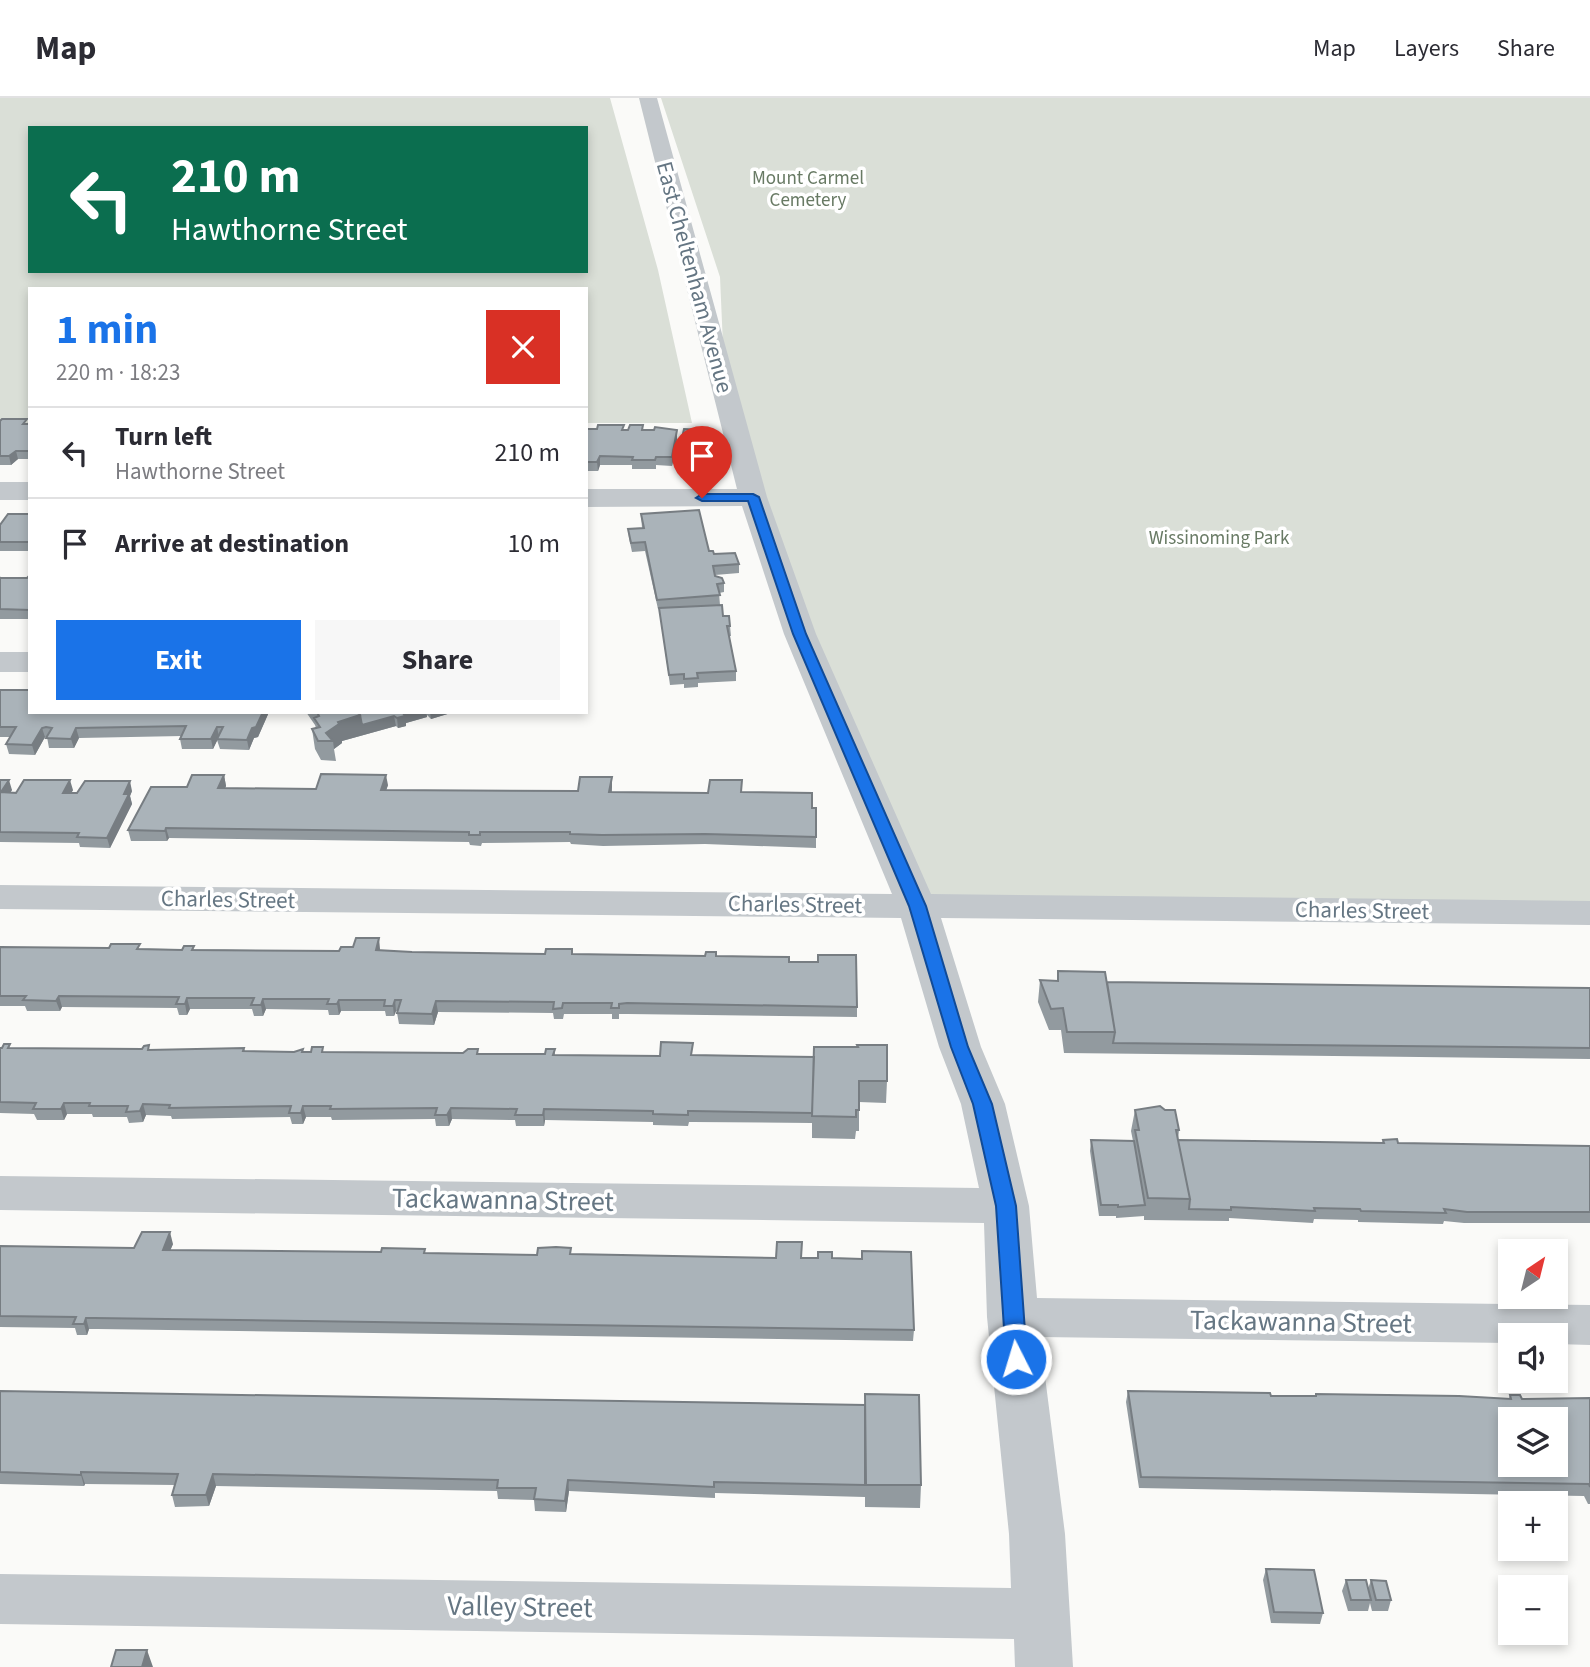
<!DOCTYPE html>
<html lang="en">
<head>
<meta charset="utf-8">
<style>
  :root { --surface:#fff; --page:#f7f7f7; --text:#2b2b33; --muted:#7c7c81; --line:#e1e1e2; --accent:#1a73e8 }
  body { margin:0; font-family:"Source Sans 3",sans-serif; background:var(--page); color:var(--text); height:100vh; display:flex; flex-direction:column; font-size:26px; white-space:nowrap }
  * { box-sizing:border-box; margin:0 }
  p { font-size:23px; color:var(--muted) }
  .icon { flex:none; width:38px; height:38px; fill:none; stroke:currentColor; stroke-width:2; stroke-linecap:round; stroke-linejoin:round }
  .map { position:relative; flex:1; overflow:hidden }
  .side { position:absolute; left:28px; top:189px; width:560px; height:427px; display:flex; flex-direction:column; background:var(--surface); border-radius:0px; box-shadow:0 4px 10px #0003 }
  .side>* { flex:none }
  .hud { position:absolute; left:28px; top:28px; width:560px; height:147px; border-radius:0px; box-shadow:0 4px 10px #0003; background:#0b6e4f; color:#fff; overflow:hidden }
  .needle { width:46px; rotate:35deg }
  .buttons { position:absolute; left:1498px; top:1141px; display:grid; gap:14px }
  .buttons a { display:grid; place-items:center; width:70px; height:70px; border-radius:0px; background:var(--surface); box-shadow:0 4px 10px #0003; font-size:35px }
  .pin { position:absolute; display:grid; place-items:center; width:60px; height:60px; color:#fff; margin:-72px -30px; border-radius:50% 50% 50% 0; rotate:-45deg; box-shadow:0 0 7px #0007 }
  .pin .icon { rotate:45deg }
  .me { position:absolute; width:77px; margin:-38px; rotate:355deg; stroke-linejoin:round; filter:drop-shadow(0 0 5px #0008) }
  .turn { display:flex; align-items:center; gap:24px; height:147px; padding:0 28px; font-size:32px }
  .turn .icon { width:91px; height:91px; stroke-width:2.5 }
  .turn b { display:block; font-size:49px; line-height:60px }
  .round { display:grid; place-items:center; flex:none; width:74px; height:74px; border-radius:0px; background:var(--page) }
  .summary { display:flex; align-items:center; justify-content:space-between; height:119px; padding:0 28px }
  h1 { font-size:42px; font-weight:700; line-height:52px; color:var(--accent) }
  .primary-button { display:flex; gap:14px; margin-top:auto; padding:14px 28px }
  .primary-button a { flex:1; height:80px; border-radius:0px; background:var(--accent); color:#fff; font-size:28px; font-weight:700; line-height:80px; text-align:center }
  .primary-button a+a { background:var(--page); color:var(--text) }
  ul { padding:0; list-style:none }
  li { display:flex; align-items:center; gap:21px; height:91px; padding:0 28px; border-top:2px solid var(--line) }
  li div { flex:1 }
  li b { display:block; font-size:26px }
  li em { font-style:normal }
  header { display:flex; align-items:center; gap:42px; box-sizing:border-box; height:98px; padding:0 35px; background:var(--surface); border-bottom:2px solid var(--line) }
  header strong { font-size:33px }
  nav { display:flex; gap:38px; margin-inline-start:auto; font-size:24px }
  .map>svg:first-child { display:block }
  .green { fill:#dadfd7; fill-rule:evenodd }
  .lines { fill:none; stroke-linecap:round; stroke-linejoin:round }
  .minor { fill:#c3c8cc; fill-rule:evenodd }
  .wall { fill:#929a9f }
  .shaded-wall { fill:#777d82 }
  .building { fill:#aab3b9; stroke:#777d82; stroke-width:2; fill-rule:evenodd }
  .route { fill:#1a73e8; stroke:#114b97; stroke-width:2 }
  .labels { text-anchor:middle; stroke-width:7; stroke-linejoin:round; paint-order:stroke }
  .far-park-label { font-size:19px; fill:#687a64; stroke:#fff }
  .street-label { font-size:23px; fill:#657683; stroke:#fff }
  .near-street-label { font-size:28px; fill:#657683; stroke:#fff }
</style>
</head>
<body>
<header>
<strong>Map</strong>
<nav><a>Map</a><a>Layers</a><a>Share</a></nav>
</header>
<div class="map">
<svg width="1590" height="1569" viewBox="0 0 1590 1569">
  <rect width="100%" height="100%" fill="#fafaf8"/>
  <path class="green" d="M 0,0 L 610,0 L 658,172 L 692,325 L 586,325 L 586,191 L 30,191 L 30,327 L 0,327 ZM 30,30 L 586,30 L 586,173 L 30,173 Z
    M 661,0 L 1590,0 L 1590,815 L 917,808 L 800,536 L 725,293 L 720,179 Z"/>
  <g class="lines">
    <path class="minor" d="M 639,0 L 657,0 L 767,399 L 816,536 L 931,796 L 1590,803 L 1590,827 L 941,820 L 981,949 L 1005,1006 L 1029,1108 L 1037,1200 L 1590,1207 L 1590,1247 L 1556,1246 L 1556,1237 L 1510,1237 L 1510,1245 L 1040,1239 L 1065,1436 L 1073,1569 L 1015,1569 L 1014,1541 L 0,1526 L 0,1476 L 1011,1490 L 1009,1436 L 987,1219 L 984,1125 L 0,1112 L 0,1078 L 979,1090 L 961,1006 L 939,949 L 901,820 L 0,811 L 0,787 L 892,796 L 784,536 L 742,408 L 586,409 L 586,391 L 737,391 Z
      M 0,384 L 30,384 L 30,402 L 0,402 Z
      M 0,554 L 30,554 L 30,574 L 0,574 Z"/>
  </g>
  <path class="wall" d="M 0,323 L 28,326 L 30,324 L 30,361 L 18,361 L 11,367 L 0,367 Z
    M 586,331 L 677,332 L 677,341 L 672,368 L 656,367 L 656,371 L 632,371 L 632,367 L 600,367 L 598,373 L 586,373 Z
    M 701,332 L 700,349 L 682,348 L 682,340 Z
    M 30,416 L 30,453 L 0,453 L 0,427 Z
    M 641,416 L 714,456 L 739,466 L 739,475 L 715,477 L 724,485 L 724,494 L 719,495 L 720,507 L 723,518 L 730,528 L 731,538 L 729,538 L 736,573 L 736,583 L 698,585 L 698,589 L 684,590 L 684,586 L 670,587 L 659,511 L 658,511 L 645,453 L 632,454 L 629,440 L 628,431 L 642,430 Z
    M 30,477 L 30,521 L 0,521 L 0,478 L 1,480 L 27,480 Z
    M 0,592 L 269,614 L 258,639 L 254,640 L 249,652 L 220,651 L 217,642 L 213,651 L 182,651 L 180,641 L 182,638 L 79,640 L 74,650 L 49,650 L 47,639 L 45,639 L 35,657 L 9,656 L 6,646 L 10,639 L 0,639 Z
    M 306,614 L 454,614 L 431,621 L 427,617 L 427,619 L 406,625 L 406,628 L 398,630 L 396,628 L 342,643 L 342,645 L 334,651 L 336,663 L 321,662 L 315,651 L 312,631 L 316,630 L 315,627 Z
    M 224,677 L 226,688 L 225,690 L 316,691 L 388,687 L 386,692 L 578,693 L 612,679 L 612,694 L 708,695 L 742,694 L 816,710 L 816,750 L 705,746 L 603,748 L 571,746 L 570,744 L 482,745 L 481,748 L 470,747 L 469,744 L 169,740 L 167,743 L 131,743 L 128,732 L 187,689 Z
    M 0,682 L 12,692 L 10,694 L 73,692 L 71,695 L 132,693 L 130,698 L 132,706 L 110,750 L 80,749 L 79,745 L 0,744 Z
    M 0,849 L 339,853 L 380,851 L 380,852 L 412,854 L 545,856 L 572,851 L 573,856 L 716,858 L 789,864 L 857,909 L 857,919 L 628,916 L 619,916 L 619,921 L 612,921 L 612,916 L 564,916 L 563,921 L 554,921 L 553,915 L 438,914 L 434,927 L 399,926 L 397,915 L 398,913 L 396,913 L 394,918 L 386,918 L 385,913 L 341,913 L 339,917 L 329,917 L 328,912 L 266,911 L 263,918 L 254,918 L 252,911 L 190,911 L 187,917 L 179,917 L 177,910 L 62,909 L 60,913 L 27,913 L 25,908 L 0,908 Z
    M 1058,873 L 1107,884 L 1590,890 L 1590,961 L 1064,955 L 1061,932 L 1049,932 L 1038,904 L 1040,882 L 1057,883 Z
    M 0,950 L 151,952 L 244,950 L 245,953 L 545,956 L 555,951 L 555,957 L 693,957 L 887,983 L 886,1005 L 859,1004 L 859,1033 L 856,1033 L 855,1041 L 812,1040 L 812,1025 L 693,1024 L 689,1024 L 688,1028 L 653,1027 L 653,1024 L 545,1022 L 544,1028 L 516,1028 L 515,1022 L 452,1021 L 449,1028 L 436,1028 L 435,1021 L 332,1022 L 331,1019 L 306,1019 L 303,1026 L 292,1026 L 290,1019 L 172,1021 L 171,1018 L 146,1017 L 143,1024 L 129,1025 L 127,1019 L 93,1019 L 92,1016 L 67,1016 L 64,1022 L 37,1022 L 34,1016 L 0,1015 Z
    M 1135,1012 L 1179,1032 L 1178,1042 L 1382,1045 L 1383,1042 L 1398,1045 L 1590,1048 L 1590,1125 L 1464,1125 L 1444,1123 L 1443,1126 L 1358,1124 L 1358,1122 L 1314,1121 L 1313,1125 L 1229,1120 L 1229,1123 L 1144,1122 L 1144,1118 L 1116,1120 L 1116,1118 L 1099,1118 L 1090,1053 L 1091,1042 L 1133,1043 L 1131,1033 Z
    M 173,1146 L 170,1152 L 537,1157 L 571,1150 L 571,1156 L 776,1160 L 832,1160 L 914,1232 L 913,1243 L 98,1231 L 89,1231 L 87,1237 L 77,1237 L 75,1230 L 0,1229 L 0,1148 L 134,1150 Z
    M 0,1293 L 921,1387 L 920,1410 L 865,1409 L 865,1394 L 865,1399 L 715,1395 L 715,1400 L 569,1393 L 566,1414 L 535,1413 L 534,1402 L 498,1401 L 497,1393 L 216,1388 L 209,1408 L 175,1409 L 172,1397 L 175,1387 L 85,1386 L 84,1388 L 0,1386 Z
    M 1128,1293 L 1271,1298 L 1315,1298 L 1316,1296 L 1509,1301 L 1510,1297 L 1522,1301 L 1590,1300 L 1590,1406 L 1588,1406 L 1584,1398 L 1139,1390 L 1126,1304 Z
    M 1266,1471 L 1323,1515 L 1320,1526 L 1271,1525 L 1263,1482 Z
    M 1346,1482 L 1368,1491 L 1371,1482 L 1391,1502 L 1388,1513 L 1372,1513 L 1370,1505 L 1368,1513 L 1348,1513 L 1342,1493 Z"/>
  <path class="shaded-wall" d="M 677,332 L 677,341 L 672,368 L 672,359 Z
    M 16,353 L 18,361 L 11,367 L 9,358 Z
    M 600,358 L 600,367 L 598,373 L 597,364 Z
    M 263,614 L 269,614 L 258,639 L 254,640 L 249,652 L 247,642 L 252,630 Z
    M 406,614 L 426,614 L 427,619 L 406,625 L 406,628 L 398,630 L 397,620 L 403,615 Z
    M 430,614 L 454,614 L 431,621 Z
    M 360,617 L 394,618 L 396,628 L 342,643 L 342,645 L 334,651 L 333,643 L 326,635 L 338,624 Z
    M 217,629 L 219,639 L 213,651 L 211,641 Z
    M 42,630 L 45,639 L 35,657 L 32,647 Z
    M 76,630 L 79,640 L 74,650 L 71,641 Z
    M 224,677 L 226,688 L 221,700 L 218,690 Z
    M 386,677 L 388,687 L 383,702 L 381,692 Z
    M 612,679 L 612,689 L 610,704 L 609,694 Z
    M 9,682 L 12,692 L 4,705 L 1,694 Z
    M 70,682 L 73,692 L 66,705 L 63,695 Z
    M 130,683 L 132,693 L 130,698 L 132,706 L 110,750 L 107,740 L 124,696 Z
    M 166,730 L 169,740 L 167,743 L 165,733 Z
    M 379,840 L 380,851 L 377,862 L 376,852 Z
    M 59,898 L 62,909 L 60,913 L 56,903 Z
    M 187,900 L 190,911 L 187,917 L 185,906 Z
    M 263,901 L 266,911 L 263,918 L 261,907 Z
    M 339,902 L 341,913 L 339,917 L 337,906 Z
    M 395,902 L 396,913 L 394,918 L 393,908 Z
    M 436,903 L 438,914 L 434,927 L 432,916 Z
    M 64,1005 L 67,1016 L 64,1022 L 61,1011 Z
    M 143,1006 L 146,1017 L 143,1024 L 140,1013 Z
    M 303,1008 L 306,1019 L 303,1026 L 301,1015 Z
    M 451,1010 L 452,1021 L 449,1028 L 447,1017 Z
    M 544,1011 L 545,1022 L 544,1028 L 543,1017 Z
    M 170,1134 L 173,1146 L 166,1163 L 163,1152 Z
    M 86,1220 L 89,1231 L 87,1237 L 84,1226 Z
    M 81,1374 L 85,1386 L 84,1388 L 81,1377 Z
    M 213,1376 L 216,1388 L 209,1408 L 206,1397 Z
    M 568,1382 L 569,1393 L 566,1414 L 565,1403 Z
    M 147,1552 L 153,1569 L 142,1569 Z"/>
  <path class="building" d="M 2,321 L 27,321 L 23,326 L 28,326 L 30,324 L 30,353 L 16,353 L 9,358 L 0,358 L 0,323 Z
    M 598,327 L 624,327 L 622,332 L 628,332 L 630,327 L 643,327 L 642,332 L 654,332 L 655,329 L 677,332 L 672,359 L 656,359 L 655,362 L 632,362 L 633,359 L 600,358 L 597,364 L 586,364 L 586,331 L 597,331 Z
    M 684,331 L 701,332 L 700,340 L 682,340 Z
    M 699,412 L 709,453 L 713,453 L 714,456 L 735,455 L 739,466 L 713,468 L 715,478 L 722,480 L 724,485 L 717,486 L 720,497 L 657,502 L 645,444 L 631,445 L 628,431 L 644,430 L 641,416 Z
    M 8,416 L 30,416 L 30,444 L 0,444 L 0,427 Z
    M 30,477 L 30,512 L 0,511 L 0,480 L 27,480 Z
    M 722,507 L 723,518 L 729,518 L 730,528 L 727,528 L 736,573 L 697,575 L 698,580 L 684,581 L 684,576 L 669,577 L 659,510 Z
    M 0,592 L 30,592 L 30,614 L 263,614 L 256,629 L 252,630 L 247,642 L 217,641 L 223,629 L 217,629 L 211,641 L 180,641 L 186,628 L 76,630 L 71,641 L 46,640 L 52,630 L 46,629 L 42,630 L 32,647 L 6,646 L 16,629 L 0,629 Z
    M 317,614 L 358,614 L 360,617 L 338,624 L 339,626 L 326,635 L 333,643 L 318,643 L 312,631 L 320,629 L 314,620 L 319,618 Z
    M 358,614 L 406,614 L 403,615 L 405,618 L 397,620 L 394,618 L 362,627 L 360,617 Z
    M 321,676 L 386,677 L 381,692 L 578,693 L 580,679 L 612,679 L 609,694 L 708,695 L 710,682 L 742,682 L 741,694 L 812,695 L 812,710 L 816,710 L 816,739 L 705,736 L 602,737 L 570,736 L 570,734 L 480,734 L 480,737 L 469,737 L 469,734 L 166,730 L 165,733 L 128,732 L 151,689 L 187,689 L 192,677 L 224,677 L 218,690 L 316,691 Z
    M 0,682 L 9,682 L 1,694 L 16,695 L 24,682 L 70,682 L 63,695 L 77,695 L 85,683 L 130,683 L 124,696 L 129,696 L 107,740 L 77,739 L 79,735 L 0,734 Z
    M 356,840 L 379,840 L 376,852 L 412,854 L 545,856 L 546,851 L 572,851 L 572,856 L 705,858 L 706,854 L 716,854 L 716,858 L 789,859 L 789,864 L 818,864 L 818,857 L 856,857 L 857,909 L 627,905 L 619,906 L 619,910 L 611,910 L 612,905 L 563,905 L 562,910 L 553,911 L 554,904 L 436,903 L 432,916 L 397,915 L 401,902 L 395,902 L 393,908 L 384,908 L 385,902 L 339,902 L 337,906 L 327,906 L 329,901 L 263,901 L 261,907 L 251,907 L 254,900 L 187,900 L 185,906 L 176,906 L 179,899 L 59,898 L 56,903 L 23,902 L 26,898 L 0,898 L 0,849 L 109,850 L 111,846 L 140,846 L 137,851 L 182,852 L 184,848 L 194,848 L 192,852 L 339,853 L 341,849 L 353,849 Z
    M 1058,873 L 1105,874 L 1115,934 L 1067,934 L 1063,910 L 1051,911 L 1040,882 L 1058,883 Z
    M 1107,884 L 1590,890 L 1590,950 L 1113,945 L 1115,934 Z
    M 661,944 L 693,945 L 691,957 L 814,959 L 812,1015 L 692,1013 L 688,1013 L 688,1017 L 653,1016 L 653,1013 L 544,1011 L 543,1017 L 515,1017 L 517,1011 L 451,1010 L 447,1017 L 435,1017 L 437,1010 L 330,1011 L 331,1008 L 303,1008 L 301,1015 L 289,1015 L 291,1008 L 169,1010 L 170,1007 L 143,1006 L 140,1013 L 126,1014 L 128,1008 L 89,1008 L 90,1005 L 64,1005 L 61,1011 L 33,1011 L 36,1005 L 0,1004 L 0,950 L 2,950 L 4,946 L 10,946 L 8,950 L 142,951 L 144,948 L 149,947 L 148,952 L 244,950 L 243,953 L 294,954 L 303,951 L 302,954 L 311,954 L 312,949 L 323,949 L 322,954 L 463,955 L 468,951 L 478,951 L 477,956 L 545,956 L 546,951 L 555,951 L 553,957 L 660,958 Z
    M 857,947 L 887,947 L 887,983 L 859,983 L 859,1012 L 856,1012 L 856,1019 L 812,1018 L 814,949 L 858,949 Z
    M 1160,1008 L 1165,1012 L 1175,1012 L 1179,1032 L 1176,1032 L 1190,1101 L 1148,1100 L 1135,1032 L 1139,1032 L 1135,1012 Z
    M 1397,1041 L 1398,1045 L 1590,1048 L 1590,1114 L 1467,1114 L 1444,1111 L 1446,1115 L 1361,1113 L 1360,1111 L 1314,1110 L 1315,1113 L 1231,1109 L 1231,1112 L 1189,1111 L 1190,1101 L 1178,1042 L 1384,1045 L 1383,1042 Z
    M 1091,1042 L 1134,1043 L 1145,1107 L 1118,1109 L 1118,1107 L 1101,1107 Z
    M 142,1134 L 170,1134 L 163,1152 L 381,1154 L 382,1150 L 425,1151 L 424,1155 L 537,1157 L 538,1150 L 556,1149 L 571,1150 L 570,1156 L 776,1160 L 777,1144 L 802,1144 L 801,1160 L 818,1160 L 818,1154 L 832,1154 L 832,1160 L 862,1161 L 862,1153 L 911,1154 L 914,1232 L 94,1220 L 86,1220 L 84,1226 L 73,1226 L 76,1219 L 0,1218 L 0,1148 L 134,1150 Z
    M 0,1293 L 865,1307 L 865,1387 L 714,1384 L 714,1389 L 568,1382 L 565,1403 L 534,1401 L 536,1390 L 497,1390 L 498,1382 L 213,1376 L 206,1397 L 172,1397 L 178,1376 L 81,1374 L 81,1377 L 0,1374 Z
    M 1128,1293 L 1270,1295 L 1271,1298 L 1316,1298 L 1316,1296 L 1459,1298 L 1511,1301 L 1510,1297 L 1520,1297 L 1522,1301 L 1590,1300 L 1590,1389 L 1589,1386 L 1141,1379 ZM 1510,1321 L 1556,1321 L 1556,1367 L 1510,1367 Z
    M 865,1296 L 919,1297 L 921,1387 L 866,1387 Z
    M 1266,1471 L 1314,1472 L 1323,1515 L 1274,1514 Z
    M 1346,1482 L 1366,1482 L 1371,1502 L 1351,1502 Z
    M 1371,1482 L 1386,1483 L 1391,1502 L 1376,1502 Z
    M 116,1552 L 147,1552 L 142,1569 L 111,1569 Z"/>
  <path class="route" d="M 753,396 L 759,399 L 806,536 L 926,808 L 968,949 L 992,1006 L 1016,1108 L 1027,1261 L 1024,1267 L 1016,1270 L 1009,1267 L 1006,1261 L 996,1108 L 973,1006 L 951,949 L 909,808 L 793,536 L 748,403 L 702,403 L 696,400 L 702,396 Z"/>
  <g class="labels">
    <g class="far-park-label">
      <text x="808" y="86">Mount Carmel<tspan x="808" dy="22">Cemetery</tspan></text>
      <text x="1219" y="446">Wissinoming Park</text>
    </g>
    <g class="street-label">
      <text transform="translate(695 179) rotate(75)" y="8">East Cheltenham Avenue</text>
      <text transform="translate(228 801) rotate(1)" y="8">Charles Street</text>
      <text transform="translate(795 806) rotate(1)" y="8">Charles Street</text>
      <text transform="translate(1362 812) rotate(1)" y="8">Charles Street</text>
    </g>
    <g class="near-street-label">
      <text transform="translate(503 1101) rotate(1)" y="10">Tackawanna Street</text>
      <text transform="translate(1301 1223) rotate(1)" y="10">Tackawanna Street</text>
      <text transform="translate(520 1508) rotate(1)" y="10">Valley Street</text>
    </g>
  </g>
</svg>
<div class="buttons">
<a><svg class="needle" viewBox="-14 -14 28 28"><path d="M0-13l5 13h-10z" fill="#e53935"/><path d="M0 13l5-13h-10z" fill="#7c7c81"/></svg></a>
<a><svg class="icon" aria-label="sound" viewBox="0 0 24 24"><path d="M4 9h4l5-4v14l-5-4H4zM17 9q2 3 0 6"/></svg></a>
<a><svg class="icon" aria-label="layers" viewBox="0 0 24 24"><path d="M12 4l9 5-9 5-9-5zM3 14l9 5 9-5"/></svg></a>
<a>+</a>
<a>−</a>
</div>
<div class="pin" style="left:702px;top:400px;background:#d93025"><svg class="icon" aria-label="arrive" viewBox="0 0 24 24"><path d="M6 21V4h12l-3 4 3 4H6"/></svg></div>
<svg class="me" style="left:1016px;top:1261px" viewBox="-20 -20 40 40"><circle r="17" fill="#1a73e8" stroke="#fff" stroke-width="3"/><path d="M0-11L8 9 0 5-8 9z" fill="#fff"/></svg>
<div class="hud">
<div class="turn"><svg class="icon" aria-label="left" viewBox="0 0 24 24"><path d="M17 20v-9H6M10 6l-5 5 5 5"/></svg><div><b>210 m</b>Hawthorne Street</div></div>
</div>
<section class="side">
<div class="summary"><div><h1>1 min</h1><p>220 m · 18:23</p></div><a class="round" style="background:#d93025;color:#fff"><svg class="icon" aria-label="close" viewBox="0 0 24 24"><path d="M6 6l12 12M18 6L6 18"/></svg></a></div>
<ul>
<li><svg class="icon" aria-label="left" viewBox="0 0 24 24"><path d="M17 20v-9H6M10 6l-5 5 5 5"/></svg><div><b>Turn left</b><p>Hawthorne Street</p></div><em>210 m</em></li>
<li><svg class="icon" aria-label="arrive" viewBox="0 0 24 24"><path d="M6 21V4h12l-3 4 3 4H6"/></svg><div><b>Arrive at destination</b></div><em>10 m</em></li>
</ul>
<div class="primary-button"><a>Exit</a><a>Share</a></div>
</section>
</div>
</body>
</html>
